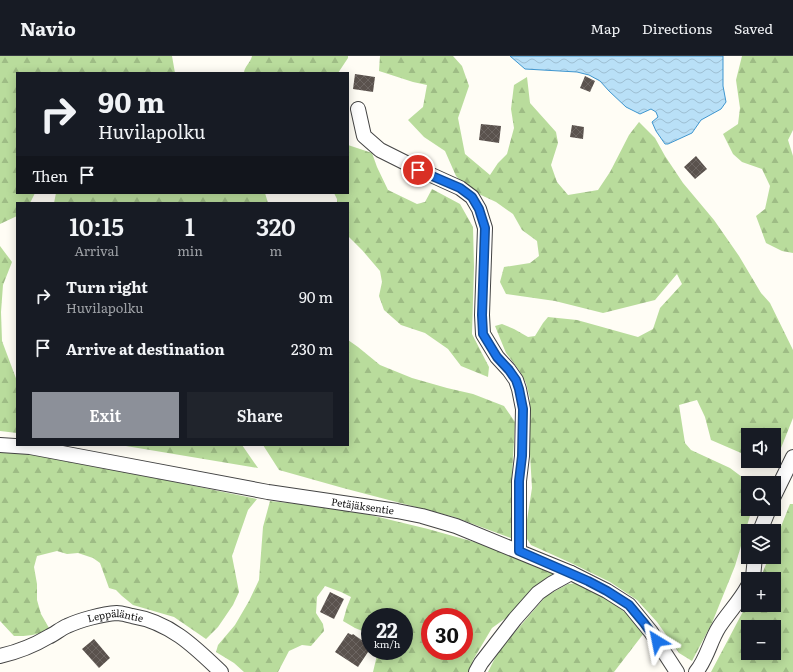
<!DOCTYPE html>
<html lang="en">
<head>
<meta charset="utf-8">
<style>
  :root { --surface:#171b24; --page:#20242c; --text:#f1f3f6; --muted:#9ea1a6; --line:#363941; --accent:#8c9099 }
  body { margin:0; font-family:Literata,serif; background:var(--page); color:var(--text); height:100vh; display:flex; flex-direction:column; font-size:15px; white-space:nowrap }
  * { box-sizing:border-box; margin:0 }
  p { font-size:13px; color:var(--muted) }
  .icon { flex:none; width:22px; height:22px; fill:none; stroke:currentColor; stroke-width:2; stroke-linecap:round; stroke-linejoin:round }
  .map { position:relative; flex:1; overflow:hidden }
  .drawer { position:absolute; left:16px; top:146px; width:333px; height:244px; display:flex; flex-direction:column; background:var(--surface); border-radius:0px; box-shadow:0 2px 10px #0003 }
  .drawer>* { flex:none }
  .guide { position:absolute; left:16px; top:16px; width:333px; height:122px; border-radius:0px; box-shadow:0 2px 10px #0003; background:#171b24; color:var(--text); overflow:hidden }
  .buttons { position:absolute; left:741px; top:372px; display:grid; gap:8px }
  .buttons a { display:grid; place-items:center; width:40px; height:40px; border-radius:0px; background:var(--surface); box-shadow:0 2px 10px #0003; font-size:20px }
  .speed { position:absolute; left:361px; top:552px; display:flex; gap:8px; font-size:20px; font-weight:700; text-align:center }
  .speed>* { display:grid; place-content:center; width:52px; height:52px; border-radius:50%; background:var(--surface); box-shadow:0 2px 10px #0003; line-height:1 }
  .speed small { font-size:10px; font-weight:400 }
  .speed .limit { border:6px solid #d22; background:#fff; color:#111 }
  .pin { position:absolute; display:grid; place-items:center; width:34px; height:34px; color:#fff; margin:-17px; border:2px solid #fff; border-radius:50%; box-shadow:0 1px 4px #0007 }
  .me { position:absolute; width:44px; margin:-22px; rotate:325deg; stroke-linejoin:round; filter:drop-shadow(0 0 3px #0008) }
  .turn { display:flex; align-items:center; gap:14px; height:84px; padding:0 16px; font-size:18px }
  .turn .icon { width:52px; height:52px; stroke-width:2.5 }
  .turn b { display:block; font-size:28px; line-height:34px }
  .then { display:flex; align-items:center; height:38px; padding:0 16px; background:#0003; gap:8px; font-size:15px }
  .eta { display:flex; justify-content:space-evenly; align-items:center; height:68px; text-align:center }
  .eta b { font-size:24px; font-weight:600; line-height:28px }
  .button { display:flex; gap:8px; margin-top:auto; padding:8px 16px }
  .button a { flex:1; height:46px; border-radius:0px; background:var(--accent); color:#fff; font-size:16px; font-weight:600; line-height:46px; text-align:center }
  .button a+a { background:var(--page); color:var(--text) }
  ul { padding:0; list-style:none }
  li { display:flex; align-items:center; gap:12px; height:52px; padding:0 16px }
  li div { flex:1 }
  li b { display:block; font-size:15px }
  li em { font-style:normal }
  header { display:flex; align-items:center; gap:24px; box-sizing:border-box; height:56px; padding:0 20px; background:var(--surface); border-bottom:1px solid var(--line) }
  header strong { font-size:19px }
  nav { display:flex; gap:22px; margin-inline-start:auto; font-size:14px }
  .map>svg:first-child { display:block }
  .forest { fill:url(#forest-firs); fill-rule:evenodd }
  .water { fill:url(#water-waves); stroke:#3f96cf }
  .building { fill:url(#building-cross-hatch) }
  .lines { fill:none; stroke-linecap:round; stroke-linejoin:round }
  .street-casing { stroke:#444; stroke-width:16 }
  .street { stroke:#fff; stroke-width:14 }
  .route-casing { stroke:#114b97; stroke-width:10 }
  .route { stroke:#1a73e8; stroke-width:7 }
  .labels { text-anchor:middle; stroke-width:4; stroke-linejoin:round; paint-order:stroke }
  .street-label { font-size:10px; fill:#111; stroke:#fff }
</style>
</head>
<body>
<header>
<strong>Navio</strong>
<nav><a>Map</a><a>Directions</a><a>Saved</a></nav>
</header>
<div class="map">
<svg width="793" height="616" viewBox="0 0 793 616">
  <defs>
    <pattern id="forest-firs" width="22" height="20" patternUnits="userSpaceOnUse"><rect width="22" height="20" fill="#b9dc9c"/><path d="M5 1l3.5 6h-7zM16 11l3.5 6h-7z" fill="#9ebc85"/></pattern>
    <pattern id="water-waves" width="16" height="10" patternUnits="userSpaceOnUse"><rect width="16" height="10" fill="#b9e0f7"/><path d="M0 5q4-4 8 0t8 0" fill="none" stroke="#9ebfd3"/></pattern>
    <pattern id="building-cross-hatch" width="8" height="8" patternUnits="userSpaceOnUse"><rect width="8" height="8" fill="#5a524d"/><path d="M0 0l8 8M0 8l8-8" fill="none" stroke="#6d6662"/></pattern>
  </defs>
  <rect width="100%" height="100%" fill="#fffdf5"/>
  <path class="forest" d="M 0,0 L 172,0 L 175,17 L 17,17 L 17,137 L 35,137 L 30,147 L 17,147 L 17,160 L 0,168 Z
    M 252,0 L 348,0 L 348,2 L 338,17 L 244,17 C 244,11 251,6 252,0 Z
    M 380,0 L 453,0 L 462,10 L 469,30 L 458,62 L 465,98 L 490,119 L 498,107 L 507,98 L 514,72 L 511,53 L 514,29 L 527,21 L 530,47 L 556,76 L 558,87 L 551,109 L 557,126 L 568,139 L 598,134 L 610,116 L 629,79 L 639,66 L 655,82 L 665,100 L 683,127 L 714,164 L 739,200 L 761,237 L 770,247 L 793,294 L 793,362 L 777,402 L 774,402 L 774,379 L 748,379 L 748,400 L 711,384 L 705,361 L 697,344 L 679,349 L 685,387 L 691,394 L 730,412 L 750,427 L 748,427 L 748,453 L 752,453 L 735,510 L 712,567 L 692,605 L 679,597 L 657,566 L 637,544 L 610,526 L 571,507 L 531,489 L 527,483 L 527,464 L 532,432 L 528,365 L 530,343 L 526,327 L 519,314 L 506,297 L 495,270 L 502,268 L 514,273 L 528,281 L 535,280 L 543,267 L 548,261 L 577,264 L 638,281 L 653,273 L 660,252 L 682,228 L 677,218 L 655,244 L 603,257 L 555,245 L 506,238 L 500,226 L 504,211 L 530,207 L 539,200 L 537,185 L 522,174 L 513,158 L 496,146 L 468,133 L 456,120 L 445,95 L 424,81 L 408,64 L 423,51 L 427,29 L 413,26 L 379,15 Z
    M 742,0 L 793,0 L 793,74 L 788,84 L 793,100 L 793,197 L 782,195 L 766,187 L 756,160 L 765,153 L 770,130 L 762,113 L 742,106 L 733,98 L 723,78 L 738,68 L 740,52 L 736,24 Z
    M 348,89 L 372,97 L 377,111 L 388,134 L 417,148 L 425,146 L 432,133 L 460,148 L 473,171 L 474,211 L 472,278 L 489,311 L 488,321 L 461,310 L 448,293 L 425,277 L 401,269 L 384,254 L 379,240 L 382,226 L 380,215 L 362,194 L 348,180 L 348,147 L 337,147 L 337,143 L 334,137 L 348,137 Z
    M 56,137 L 265,137 L 268,147 L 54,147 Z
    M 0,190 L 12,206 L 3,229 L 1,256 L 2,285 L 17,325 L 17,377 L 0,375 Z
    M 348,284 L 358,291 L 380,309 L 412,322 L 447,332 L 473,338 L 504,350 L 515,366 L 512,420 L 511,482 L 454,461 L 343,432 L 279,414 L 263,389 L 348,389 Z
    M 120,389 L 242,389 L 258,412 Z
    M 0,394 L 40,398 L 257,443 L 248,454 L 232,500 L 239,536 L 233,549 L 218,571 L 206,583 L 174,561 L 133,549 L 122,540 L 116,534 L 109,532 L 100,507 L 93,502 L 78,497 L 67,498 L 57,495 L 37,500 L 34,511 L 37,528 L 37,544 L 41,558 L 49,572 C 38,580 27,580 14,580 L 0,565 Z
    M 270,445 L 307,449 L 362,457 L 428,473 L 478,487 L 558,518 L 514,556 L 492,572 L 473,604 L 470,616 L 373,616 L 378,595 L 404,595 L 404,561 L 370,561 L 370,578 L 355,572 L 343,565 L 347,551 L 351,541 L 341,536 L 325,530 L 317,541 L 316,557 L 323,568 L 324,575 L 311,590 L 302,589 L 289,595 L 278,616 L 244,616 L 234,607 L 216,596 L 218,589 L 235,569 L 249,545 L 259,524 L 263,471 ZM 430,561 L 464,561 L 464,595 L 430,595 Z
    M 790,448 L 793,448 L 793,616 L 711,616 L 748,546 L 748,549 L 774,549 L 774,523 L 760,523 L 769,501 L 774,501 L 774,488 ZM 748,571 L 774,571 L 774,597 L 748,597 Z
    M 577,527 L 603,540 L 626,557 L 644,577 L 614,616 L 488,616 L 498,596 L 546,540 L 568,528 Z"/>
  <path class="water" d="M 510,0 L 723,0 L 723,30 L 726,46 L 721,53 L 701,64 L 692,77 L 668,88 L 665,88 L 656,75 L 652,66 L 658,61 L 656,56 L 651,53 L 640,58 L 626,51 L 609,35 L 600,25 L 589,19 L 577,16 L 525,13 Z"/>
  <path class="building" d="M 355,18 L 375,21 L 373,36 L 353,33 Z
    M 585,20 L 595,25 L 590,36 L 580,32 Z
    M 481,68 L 501,70 L 499,87 L 479,84 Z
    M 572,69 L 584,71 L 583,83 L 570,81 Z
    M 696,100 L 707,113 L 695,123 L 684,111 Z
    M 330,536 L 344,543 L 334,563 L 320,556 Z
    M 348,577 L 352,579 L 353,578 L 370,590 L 370,593 L 358,611 L 335,596 Z
    M 94,583 L 110,602 L 99,612 L 82,593 Z"/>
  <g class="lines">
    <defs>
      <g id="street">
        <path d="M 358,53 L 364,80 L 380,94 L 418,113 L 460,132 L 472,141 L 479,153 L 485,172 L 482,259 L 483,278 L 497,301 L 509,314 L 516,324 L 519,333 L 523,353 L 522,400 L 519,425 L 519,495"/>
        <path id="s1" d="M 0,389 L 30,391 L 268,436 L 397,455 L 422,460 L 456,470 L 571,517 L 607,535 L 629,549 L 651,576 L 677,616"/>
        <path d="M 774,440 L 793,401"/>
        <path d="M 760,475 L 769,453"/>
        <path d="M 752,523 L 753,521 L 755,501"/>
        <path id="s2" d="M 0,600 C 17,596 33,590 48,581 C 55,578 60,573 67,570 C 80,564 102,558 117,557 C 122,557 127,559 132,560 C 170,566 195,591 221,616"/>
        <path d="M 476,616 L 481,607 L 515,563 L 538,537 L 551,528 L 571,517"/>
        <path d="M 696,616 C 707,603 710,585 719,571 C 728,557 740,545 748,530"/>
      </g>
    </defs>
    <use href="#street" class="street-casing"/>
    <use href="#street" class="street"/>
  </g>
  <g class="lines">
    <defs>
      <path id="route" d="M 418,114 L 460,132 L 472,141 L 479,153 L 485,172 L 482,259 L 483,278 L 497,301 L 509,314 L 516,324 L 519,333 L 523,353 L 522,400 L 519,425 L 519,495 L 588,525 L 607,535 L 629,549 L 644,567 L 657,585"/>
    </defs>
    <use href="#route" class="route-casing"/>
    <use href="#route" class="route"/>
  </g>
  <g class="labels">
    <g class="street-label">
      <text dy="4" stroke="none"><textPath href="#s1" startOffset="368">Petäjäksentie</textPath></text>
      <text dy="4" stroke="none"><textPath href="#s2" startOffset="124">Leppäläntie</textPath></text>
    </g>
  </g>
</svg>
<div class="buttons">
<a><svg class="icon" aria-label="sound" viewBox="0 0 24 24"><path d="M4 9h4l5-4v14l-5-4H4zM17 9q2 3 0 6"/></svg></a>
<a><svg class="icon" aria-label="search" viewBox="0 0 24 24"><circle cx="10" cy="10" r="6"/><path d="M15 15l6 6"/></svg></a>
<a><svg class="icon" aria-label="layers" viewBox="0 0 24 24"><path d="M12 4l9 5-9 5-9-5zM3 14l9 5 9-5"/></svg></a>
<a>+</a>
<a>−</a>
</div>
<div class="speed"><div>22<small>km/h</small></div><div class="limit">30</div></div>
<div class="pin" style="left:418px;top:114px;background:#d93025"><svg class="icon" aria-label="arrive" viewBox="0 0 24 24"><path d="M6 21V4h12l-3 4 3 4H6"/></svg></div>
<svg class="me" style="left:657px;top:585px" viewBox="-20 -20 40 40"><path d="M0-17L14 15 0 8-14 15z" fill="#1a73e8" stroke="#fff" stroke-width="4"/></svg>
<div class="guide">
<div class="turn"><svg class="icon" aria-label="right" viewBox="0 0 24 24"><path d="M7 20v-9h11M14 6l5 5-5 5"/></svg><div><b>90 m</b>Huvilapolku</div></div>
<div class="then">Then<svg class="icon" aria-label="arrive" viewBox="0 0 24 24"><path d="M6 21V4h12l-3 4 3 4H6"/></svg></div>
</div>
<section class="drawer">
<div class="eta">
<div><b>10:15</b><p>Arrival</p></div>
<div><b>1</b><p>min</p></div>
<div><b>320</b><p>m</p></div>
</div>
<ul>
<li><svg class="icon" aria-label="right" viewBox="0 0 24 24"><path d="M7 20v-9h11M14 6l5 5-5 5"/></svg><div><b>Turn right</b><p>Huvilapolku</p></div><em>90 m</em></li>
<li><svg class="icon" aria-label="arrive" viewBox="0 0 24 24"><path d="M6 21V4h12l-3 4 3 4H6"/></svg><div><b>Arrive at destination</b></div><em>230 m</em></li>
</ul>
<div class="button"><a>Exit</a><a>Share</a></div>
</section>
</div>
</body>
</html>
